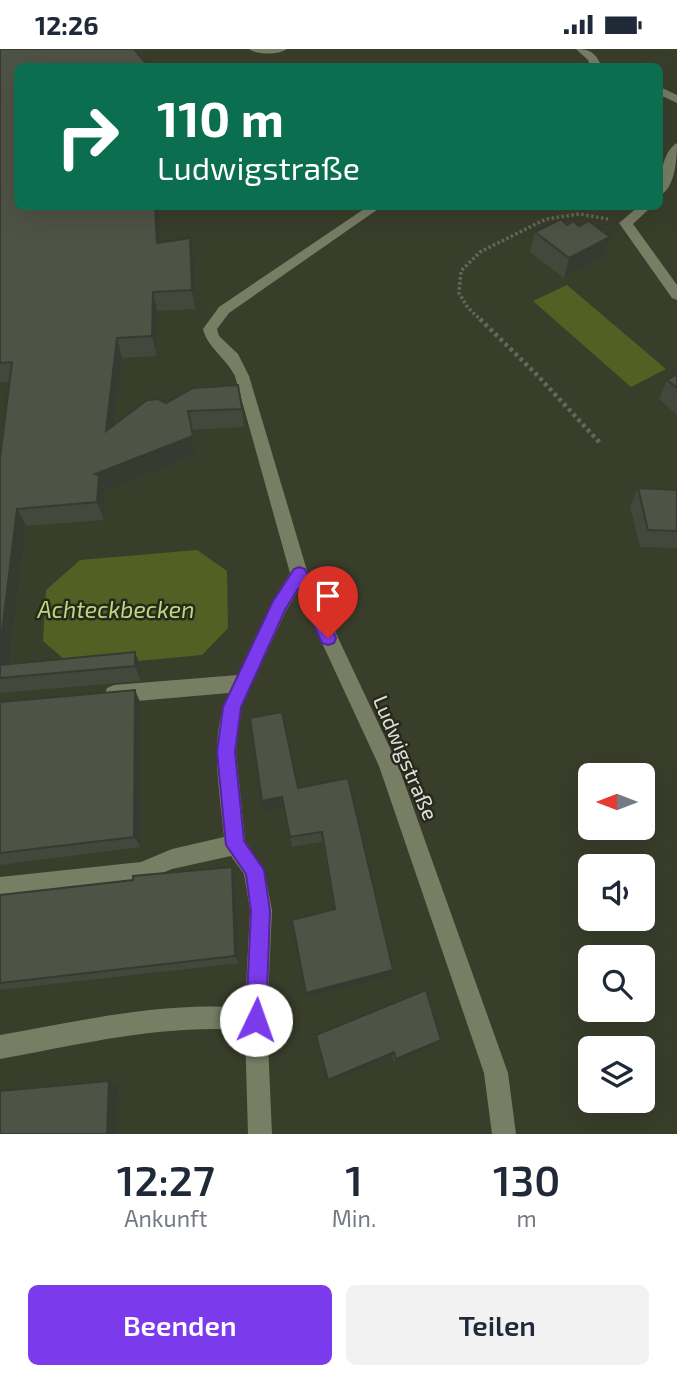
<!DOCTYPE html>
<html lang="de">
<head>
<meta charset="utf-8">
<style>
  :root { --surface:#fff; --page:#f2f2f3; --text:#1f2937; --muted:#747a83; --accent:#7c3aed }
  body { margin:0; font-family:"Exo 2",sans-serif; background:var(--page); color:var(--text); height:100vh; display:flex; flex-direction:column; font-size:26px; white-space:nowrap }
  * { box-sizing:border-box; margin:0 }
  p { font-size:23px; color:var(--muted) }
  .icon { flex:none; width:38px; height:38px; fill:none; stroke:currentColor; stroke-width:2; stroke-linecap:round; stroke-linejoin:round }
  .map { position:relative; height:1085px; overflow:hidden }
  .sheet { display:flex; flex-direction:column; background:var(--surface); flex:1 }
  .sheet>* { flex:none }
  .banner { position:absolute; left:14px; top:14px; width:649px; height:147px; border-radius:10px; box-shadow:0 7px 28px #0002; background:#0b6e4f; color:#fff; overflow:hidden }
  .needle { width:46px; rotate:270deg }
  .buttons { position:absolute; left:578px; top:714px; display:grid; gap:14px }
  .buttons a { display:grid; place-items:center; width:77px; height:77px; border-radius:10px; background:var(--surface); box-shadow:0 7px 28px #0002; font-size:35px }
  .pin { position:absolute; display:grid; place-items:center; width:60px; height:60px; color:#fff; margin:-72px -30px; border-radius:50% 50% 50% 0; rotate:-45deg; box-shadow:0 0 7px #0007 }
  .pin .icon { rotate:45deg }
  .me { position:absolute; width:77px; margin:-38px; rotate:3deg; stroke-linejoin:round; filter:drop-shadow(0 0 5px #0008) }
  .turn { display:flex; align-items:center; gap:24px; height:147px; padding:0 28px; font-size:32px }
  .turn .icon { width:91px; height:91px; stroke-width:2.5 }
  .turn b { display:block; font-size:49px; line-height:60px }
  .eta { display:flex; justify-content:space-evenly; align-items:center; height:119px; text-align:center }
  .eta b { font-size:42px; font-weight:600; line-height:49px }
  .cta { display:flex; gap:14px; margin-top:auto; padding:14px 28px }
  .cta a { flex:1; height:80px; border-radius:10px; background:var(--accent); color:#fff; font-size:28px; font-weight:600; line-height:80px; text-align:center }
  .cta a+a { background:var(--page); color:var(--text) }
  .status { display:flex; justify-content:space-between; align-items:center; height:49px; padding:0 35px; background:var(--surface); direction:ltr }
  .status svg { height:19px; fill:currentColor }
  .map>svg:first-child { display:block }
  .built { fill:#393e2b; fill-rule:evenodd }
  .water { fill:#535f23 }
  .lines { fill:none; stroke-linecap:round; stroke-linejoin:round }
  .path-far1 { stroke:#64685c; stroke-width:3.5; stroke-dasharray:2.5 2.5; stroke-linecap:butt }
  .path { stroke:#64685c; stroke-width:4.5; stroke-dasharray:3.5 3.5; stroke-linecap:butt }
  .minor { fill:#777e64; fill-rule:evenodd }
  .wall { fill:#44473b }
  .shaded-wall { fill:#373a30 }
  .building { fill:#4f5345; stroke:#373a30; stroke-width:2 }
  .route { fill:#7c3aed; stroke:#51269a; stroke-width:2 }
  .labels { text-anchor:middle; stroke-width:5; stroke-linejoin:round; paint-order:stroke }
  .street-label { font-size:21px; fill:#e0e2da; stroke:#26291c }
  .water-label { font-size:23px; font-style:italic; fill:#c0d57d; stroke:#26291c }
</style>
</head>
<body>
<div class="status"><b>12:26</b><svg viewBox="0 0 49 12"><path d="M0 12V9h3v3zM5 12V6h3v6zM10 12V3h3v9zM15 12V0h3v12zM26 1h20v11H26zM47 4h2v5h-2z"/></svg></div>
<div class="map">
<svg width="677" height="1085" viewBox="0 0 677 1085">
  <rect width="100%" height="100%" fill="#2f3326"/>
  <path class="built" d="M 0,0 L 677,0 L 677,1085 L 0,1085 ZM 18,18 L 660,18 L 660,158 L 18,158 ZM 590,726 L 642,726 L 642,779 L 590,779 ZM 590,817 L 642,817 L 642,870 L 590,870 ZM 590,908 L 642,908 L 642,961 L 590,961 ZM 590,999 L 642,999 L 642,1052 L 590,1052 Z"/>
  <path class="water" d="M 567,236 L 666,320 L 631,338 L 533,252 Z
    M 197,501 L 227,522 L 228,579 L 202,606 L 73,618 L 43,592 L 46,541 L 80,511 Z"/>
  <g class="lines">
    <path class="path-far1" d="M 482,272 L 468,259 L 459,244 L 461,222 L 480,203 L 546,170 L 579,165 L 608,170"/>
    <path class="path" d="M 480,270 L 538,327 L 601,395"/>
    <path class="minor" d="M 249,0 L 287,0 C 279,6 257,6 249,0 Z
      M 576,0 C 590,0 596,4 602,18 L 591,18 L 588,11 Z
      M 660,38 L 677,46 L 677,54 L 660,46 Z
      M 677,94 C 677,109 675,140 660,146 C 660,130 662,102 677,94 Z
      M 367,158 L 381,158 L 229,264 L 217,280 L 219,287 L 238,305 L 249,327 L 308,525 L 398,716 L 508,1024 L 516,1085 L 492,1085 L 484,1024 L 379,717 L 298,542 L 286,562 L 241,658 L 236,703 L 245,792 L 264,821 L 272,861 L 267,971 L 272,1085 L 248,1085 L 245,981 C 163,975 81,995 0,1010 L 0,986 C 81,972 163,952 245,959 L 250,861 L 244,825 L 231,807 L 172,820 L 141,833 L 0,850 L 0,828 L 141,813 L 172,800 L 224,788 C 220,741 208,688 229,644 L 114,654 L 107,651 L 105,645 L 107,639 L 114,636 L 238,626 L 273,552 L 290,524 L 235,327 C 226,309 207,298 203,280 L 219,258 Z
      M 638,158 L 651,158 L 633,175 L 677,236 L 677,251 L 672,249 L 619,174 Z"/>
  </g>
  <path class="wall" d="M 0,0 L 160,194 L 194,209 L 195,260 L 157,262 L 157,307 L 122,309 L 115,376 L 166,354 L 242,360 L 244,378 L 192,381 L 196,406 L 105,442 L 104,471 L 26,477 L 10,615 L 141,618 L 141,632 L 0,644 L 0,409 L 10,333 L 0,333 Z
    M 535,183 L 604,208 L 564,229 L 530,203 Z
    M 677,325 L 677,366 L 659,350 L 667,331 Z
    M 638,439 L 677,441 L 677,499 L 640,498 L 630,457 Z
    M 0,653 L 141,655 L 141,798 L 0,816 Z
    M 348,729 L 393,921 L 391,927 L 308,949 L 292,871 L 334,860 L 322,793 L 292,798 L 284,758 L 264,763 L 262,752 L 298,739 Z
    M 235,827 L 239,914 L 0,941 L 0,846 Z
    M 316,986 L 441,991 L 438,995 L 394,1013 L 392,1007 L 329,1033 Z"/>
  <path class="shaded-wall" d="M 155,158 L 158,158 L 161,214 L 157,194 Z
    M 610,188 L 604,208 L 564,229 L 569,209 Z
    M 190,189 L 194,209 L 195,260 L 192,241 Z
    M 153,243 L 157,262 L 157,307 L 152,287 Z
    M 117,289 L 122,309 L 112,401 L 106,382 Z
    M 188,362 L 196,406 L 105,442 L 104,471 L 97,453 L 95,425 Z
    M 17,460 L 26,477 L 8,628 L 0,620 L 0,599 Z
    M 135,603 L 141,618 L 141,632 L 135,617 Z
    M 135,641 L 141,655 L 141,798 L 134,788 Z
    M 282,748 L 284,758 L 264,763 L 262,752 Z
    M 232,818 L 235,827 L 239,914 L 235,907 Z
    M 393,921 L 391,927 L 308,949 L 306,944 Z
    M 441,991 L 438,995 L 394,1013 L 396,1010 Z
    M 394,1003 L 392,1007 L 329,1033 L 328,1031 Z
    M 109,1032 L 118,1035 L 117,1085 L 107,1085 Z"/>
  <path class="building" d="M 0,0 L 134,0 L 149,18 L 18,18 L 18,158 L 155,158 L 157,194 L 190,189 L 192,241 L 153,243 L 152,287 L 117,289 L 106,382 L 147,351 L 158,350 L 166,354 L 193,339 L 238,336 L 242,360 L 188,362 L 193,387 L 95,425 L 99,426 L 97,453 L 17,460 L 0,599 L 0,409 L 12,313 L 0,314 Z
    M 561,170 L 567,176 L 573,172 L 579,177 L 589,172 L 610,188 L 569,209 L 535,183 Z
    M 677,325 L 677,339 L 667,331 Z
    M 638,439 L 677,441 L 677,482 L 648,481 Z
    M 135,603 L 135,617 L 0,629 L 0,616 Z
    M 135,641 L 134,788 L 0,804 L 0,653 Z
    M 282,663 L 298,739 L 348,729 L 393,921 L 306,944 L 292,871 L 335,860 L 322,783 L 290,788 L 282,748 L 262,752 L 250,669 Z
    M 232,818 L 235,907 L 0,934 L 0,846 L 133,831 L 133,827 Z
    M 426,941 L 441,991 L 396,1010 L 394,1003 L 328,1031 L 316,986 Z
    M 109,1032 L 107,1085 L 0,1085 L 0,1042 Z"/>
  <path class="route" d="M 299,518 L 305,520 L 336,589 L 334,594 L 328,596 L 322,594 L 298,540 L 285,561 L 241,658 L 235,703 L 244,792 L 264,821 L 270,862 L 266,971 L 263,978 L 256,981 L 249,978 L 246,971 L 251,862 L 246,825 L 226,796 L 217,703 L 223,658 L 273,552 L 294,520 Z"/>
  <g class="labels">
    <g class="street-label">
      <text transform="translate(405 709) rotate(67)" y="7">Ludwigstraße</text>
    </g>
    <g class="water-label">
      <text x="116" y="569">Achteckbecken</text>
    </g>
  </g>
</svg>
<div class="buttons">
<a><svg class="needle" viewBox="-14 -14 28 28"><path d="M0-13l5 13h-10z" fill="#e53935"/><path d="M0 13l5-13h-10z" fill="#747a83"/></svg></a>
<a><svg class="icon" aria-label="sound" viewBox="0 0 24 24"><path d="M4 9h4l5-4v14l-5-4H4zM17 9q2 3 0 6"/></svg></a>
<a><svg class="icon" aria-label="search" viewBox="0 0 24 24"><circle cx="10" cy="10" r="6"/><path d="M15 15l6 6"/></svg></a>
<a><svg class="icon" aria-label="layers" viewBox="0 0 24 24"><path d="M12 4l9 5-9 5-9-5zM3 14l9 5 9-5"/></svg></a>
</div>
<div class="pin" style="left:328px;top:589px;background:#d93025"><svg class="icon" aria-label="arrive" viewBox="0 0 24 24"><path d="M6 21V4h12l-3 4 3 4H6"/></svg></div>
<svg class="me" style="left:256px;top:971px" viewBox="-20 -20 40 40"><circle r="19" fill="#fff"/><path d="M0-13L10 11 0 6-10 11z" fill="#7c3aed"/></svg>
<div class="banner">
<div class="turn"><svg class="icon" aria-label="right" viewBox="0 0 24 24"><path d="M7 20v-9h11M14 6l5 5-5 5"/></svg><div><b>110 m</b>Ludwigstraße</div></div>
</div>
</div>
<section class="sheet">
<div class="eta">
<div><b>12:27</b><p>Ankunft</p></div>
<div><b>1</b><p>Min.</p></div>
<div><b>130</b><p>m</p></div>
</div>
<div class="cta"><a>Beenden</a><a>Teilen</a></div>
</section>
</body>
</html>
